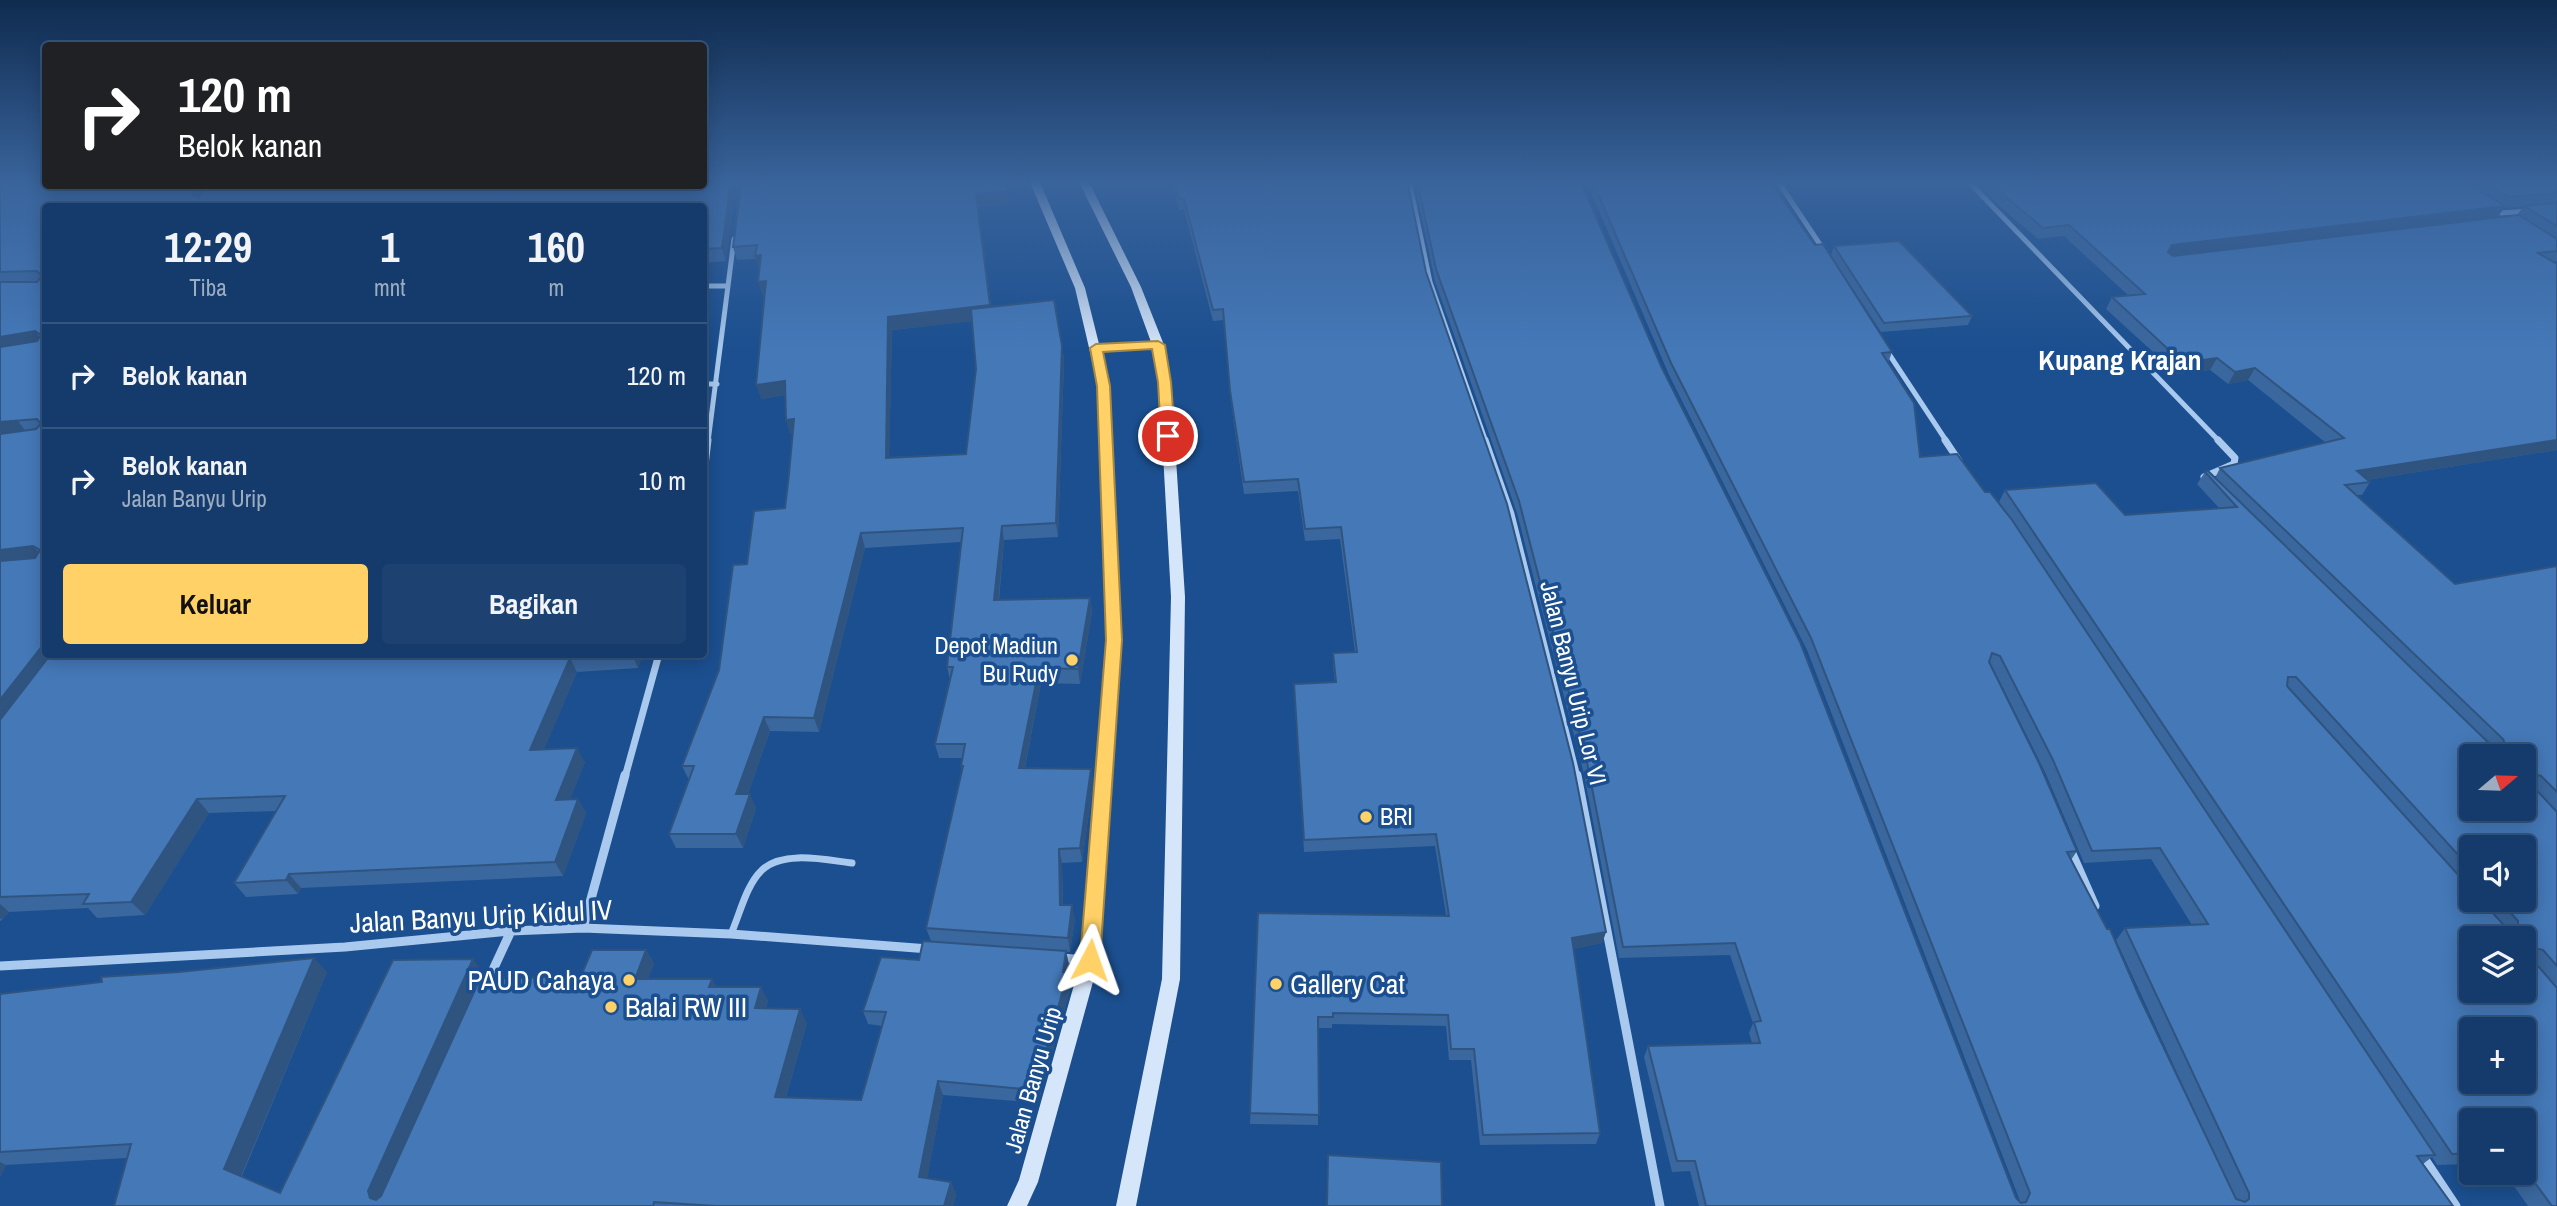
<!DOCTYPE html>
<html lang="id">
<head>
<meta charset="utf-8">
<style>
  :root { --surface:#143b6b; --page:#1d4271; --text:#f1f3f6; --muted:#9dadc1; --line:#33557e; --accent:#ffd166 }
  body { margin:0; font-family:"Archivo Narrow",sans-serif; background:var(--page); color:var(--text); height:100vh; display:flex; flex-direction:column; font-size:26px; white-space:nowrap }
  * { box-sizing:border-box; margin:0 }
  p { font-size:23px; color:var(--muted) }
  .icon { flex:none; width:38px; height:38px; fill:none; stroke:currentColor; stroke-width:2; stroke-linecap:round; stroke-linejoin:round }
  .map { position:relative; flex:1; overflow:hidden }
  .details { position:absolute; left:42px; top:203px; width:665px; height:455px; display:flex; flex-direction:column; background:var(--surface); border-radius:7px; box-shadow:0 4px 18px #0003,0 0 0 2px var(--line) }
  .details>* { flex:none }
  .hud { position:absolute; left:42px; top:42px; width:665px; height:147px; border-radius:7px; box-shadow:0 4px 18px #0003,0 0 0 2px var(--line); background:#202124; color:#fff; overflow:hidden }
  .needle { width:46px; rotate:71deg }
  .fabs { position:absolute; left:2459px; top:744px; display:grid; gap:14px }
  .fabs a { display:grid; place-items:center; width:77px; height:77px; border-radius:7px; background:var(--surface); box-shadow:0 4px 18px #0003,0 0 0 2px var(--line); font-size:35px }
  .pin { position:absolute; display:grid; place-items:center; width:60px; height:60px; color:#fff; margin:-30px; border:4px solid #fff; border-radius:50%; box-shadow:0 2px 7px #0007 }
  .me { position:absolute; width:77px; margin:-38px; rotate:4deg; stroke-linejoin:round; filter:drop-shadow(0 0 5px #0008) }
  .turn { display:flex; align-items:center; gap:24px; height:147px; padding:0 21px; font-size:32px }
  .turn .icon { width:91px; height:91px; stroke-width:2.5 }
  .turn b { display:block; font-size:49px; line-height:60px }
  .eta { display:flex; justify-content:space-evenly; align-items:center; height:119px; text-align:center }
  .eta b { font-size:42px; font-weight:700; line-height:49px }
  .button { display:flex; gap:14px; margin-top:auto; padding:14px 21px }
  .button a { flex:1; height:80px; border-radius:7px; background:var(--accent); color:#111; font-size:28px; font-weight:700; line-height:80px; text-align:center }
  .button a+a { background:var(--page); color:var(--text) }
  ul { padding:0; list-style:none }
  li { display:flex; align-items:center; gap:21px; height:105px; padding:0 21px; border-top:2px solid var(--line) }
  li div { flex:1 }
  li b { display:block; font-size:26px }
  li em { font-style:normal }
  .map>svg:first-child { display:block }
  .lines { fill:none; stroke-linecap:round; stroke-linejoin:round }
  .service { stroke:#a9c9ee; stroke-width:7 }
  .minor-far2 { stroke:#a9c9ee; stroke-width:5 }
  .minor-far1 { stroke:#a9c9ee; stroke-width:7 }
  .minor { stroke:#a9c9ee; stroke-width:9 }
  .secondary { fill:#d6e6fa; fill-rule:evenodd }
  .wall { fill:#3a679d; fill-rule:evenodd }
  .shaded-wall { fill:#305480 }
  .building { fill:#4478b7; stroke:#305480; stroke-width:2; fill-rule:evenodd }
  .route { fill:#ffd166; stroke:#a68842; stroke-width:2 }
  .poi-dot { fill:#ffd166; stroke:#1b4f8f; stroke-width:2.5 }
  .labels { text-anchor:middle; stroke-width:7; stroke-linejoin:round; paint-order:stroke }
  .poi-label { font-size:24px; fill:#fff; stroke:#1b4f8f; text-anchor:end }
  .street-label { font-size:24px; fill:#fff; stroke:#1b4f8f }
  .quarter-label { font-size:28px; font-weight:bold; fill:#fff; stroke:#1b4f8f }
  .near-street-label { font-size:28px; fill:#fff; stroke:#1b4f8f }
  .near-poi-label { font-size:28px; fill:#fff; stroke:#1b4f8f; text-anchor:start }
</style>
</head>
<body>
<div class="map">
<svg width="2557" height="1206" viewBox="0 0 2557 1206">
  <rect width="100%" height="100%" fill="#1b4f8f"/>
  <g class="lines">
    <path class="service" d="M 731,934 C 740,914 746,885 762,870 C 783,850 826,860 852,863"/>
    <path class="minor-far2" d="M 1409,180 L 1430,282 L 1486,442
      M 1777,180 L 1825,252
      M 1967,180 L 2220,442
      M 2501,213 L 2528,211
      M 704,286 L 728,286
      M 1885,348 L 1947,442
      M 704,384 L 717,384
      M 708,442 L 734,239"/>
    <path class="minor-far1" d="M 1485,440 L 1511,514 L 1577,777
      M 1945,440 L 1959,461
      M 704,474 L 708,440
      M 2204,477 L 2234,464 L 2235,458 L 2218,440
      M 625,777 L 659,654"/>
    <path class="minor" d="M 1577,775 L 1660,1206
      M 2070,849 L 2095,906
      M 583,928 L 625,775
      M 1060,958 L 1090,960
      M 0,966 L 345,947 L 511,931 L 583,928 L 731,934 L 929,949
      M 486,985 L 511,931
      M 2422,1155 L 2456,1206"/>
    <path class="secondary" d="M 1029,180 L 1039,180 L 1085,288 L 1099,344 L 1151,342 L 1131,287 L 1078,180 L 1088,180 L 1141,287 L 1164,345 L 1171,382 L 1185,597 L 1180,979 L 1136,1206 L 1116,1206 L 1162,979 L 1171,597 L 1159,382 L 1153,349 L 1101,351 L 1110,386 L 1121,640 L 1099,960 L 1038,1182 L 1027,1206 L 1007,1206 L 1019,1180 L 1081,960 L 1107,640 L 1098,386 L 1075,288 Z"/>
  </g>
  <path class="wall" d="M 0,180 L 704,186 L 726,261 L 704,263 L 704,206 L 46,206 L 46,654 L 643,654 L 638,668 L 577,672 L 544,749 L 585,762 L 570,799 L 578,799 L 586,813 L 563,876 L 301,888 L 298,894 L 246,897 L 234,883 L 276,811 L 209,813 L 145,915 L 97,918 L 88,908 L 9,912 L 2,920 L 0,921 Z
    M 1007,180 L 1010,204 L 978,207 L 991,307 L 1062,346 L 1064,360 L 1058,537 L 1004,540 L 999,600 L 1090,598 L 1092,612 L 1080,684 L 1041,683 L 1025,768 L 1091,769 L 1093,784 L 1082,862 L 1062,863 L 1063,905 L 1075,919 L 1070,952 L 931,941 L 926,928 L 962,771 L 961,766 L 962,758 L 939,758 L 935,744 L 950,679 L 947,667 L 961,542 L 865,548 L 819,732 L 770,731 L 748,794 L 756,808 L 743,848 L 676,848 L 669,834 L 689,780 L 682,766 L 719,670 L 747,564 L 785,508 L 793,434 L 790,434 L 785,395 L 761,399 L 765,295 L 762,295 L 759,269 L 756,259 L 737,260 L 733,247 ZM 972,321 L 976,369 L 966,454 L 889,457 L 892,330 Z
    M 1172,180 L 1407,180 L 1426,272 L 1606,932 L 1602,943 L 1573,949 L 1600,1133 L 1596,1144 L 1480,1145 L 1471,1060 L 1449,1060 L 1446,1026 L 1332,1024 L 1332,1028 L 1318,1028 L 1318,1125 L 1250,1124 L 1258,913 L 1446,915 L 1435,846 L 1304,852 L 1294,684 L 1335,682 L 1333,665 L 1333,653 L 1355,652 L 1340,539 L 1305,541 L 1298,491 L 1244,494 L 1231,403 L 1224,320 L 1213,321 L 1184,209 L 1179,210 Z
    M 1414,180 L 1580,180 L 2016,1198 L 2020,1201 L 1807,650 L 1669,375 L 1586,180 L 1769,180 L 1892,352 L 1888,363 L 1920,457 L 1985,492 L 2003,509 L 1999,502 L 2005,490 L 2125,515 L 2219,508 L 2197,484 L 2205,472 L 2215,478 L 2220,468 L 2326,443 L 2248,380 L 2228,384 L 2210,370 L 2177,374 L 2106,309 L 2112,297 L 2129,296 L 2064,236 L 2038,239 L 2004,210 L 1974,180 L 2557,180 L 2557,261 L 2553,262 L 2557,264 L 2557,450 L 2367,480 L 2370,482 L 2362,495 L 2357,495 L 2455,584 L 2557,566 L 2557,1206 L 2528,1206 L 2504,1172 L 2524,1172 L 2524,1120 L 2471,1120 L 2471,1164 L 2437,1165 L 2432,1157 L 2423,1164 L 2453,1206 L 1699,1206 L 1690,1171 L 1672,1172 L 1644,1057 L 1648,1046 L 1752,1043 L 1749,1033 L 1753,1023 L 1730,955 L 1619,958 L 1584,774 L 1517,513 L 1435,281 ZM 2524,206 L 2517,215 L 2497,218 L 2504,208 ZM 1992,668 L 1993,668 L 2045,772 L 2084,863 L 2151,859 L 2192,925 L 2125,928 L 2116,940 L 2217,1160 L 2139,996 L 2071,860 L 2077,851 ZM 2471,847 L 2524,900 L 2471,900 Z
    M 1834,246 L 1972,316 L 1968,325 L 1881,332 L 1831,255 Z
    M 646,950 L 654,964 L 648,979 L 716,987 L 768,1000 L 766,1008 L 807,1023 L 786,1097 L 861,1100 L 882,1026 L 868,1024 L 863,1011 L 919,960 L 1066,951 L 1069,965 L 1068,972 L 1071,986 L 1038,1103 L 943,1095 L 927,1178 L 951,1182 L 956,1195 L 953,1206 L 114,1206 L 127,1158 L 6,1165 L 0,1177 L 0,994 L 327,972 L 242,1176 L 280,1193 L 483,973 L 473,995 L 581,976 Z"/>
  <path class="shaded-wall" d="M 731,180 L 737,180 L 726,261 L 722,248 Z
    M 1007,180 L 1010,204 L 978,207 L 993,319 L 892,330 L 889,472 L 886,458 L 888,317 L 976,194 Z
    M 196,186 L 215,186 L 200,203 L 192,195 L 192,190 Z
    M 2505,206 L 2497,218 L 2166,257 L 2168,252 L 2172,245 Z
    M 761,255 L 759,269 L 755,256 Z
    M 766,281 L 770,294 L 762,295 L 758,282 Z
    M 35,331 L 45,345 L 0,353 L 0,337 Z
    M 1062,346 L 1064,360 L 1058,537 L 1056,523 Z
    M 2217,358 L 2210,370 L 2177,374 L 2183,363 Z
    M 2255,368 L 2248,380 L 2228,384 L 2235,372 Z
    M 785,381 L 789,395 L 761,399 L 756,385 Z
    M 794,419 L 798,433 L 790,434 L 786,420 Z
    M 17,420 L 28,434 L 0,438 L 0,422 Z
    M 2557,440 L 2557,450 L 2348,483 L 2357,471 Z
    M 1002,526 L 1004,540 L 997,614 L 994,600 Z
    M 861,533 L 865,548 L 819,732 L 814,718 Z
    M 33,546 L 45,560 L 0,566 L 0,550 Z
    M 1090,598 L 1092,612 L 1080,684 L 1078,669 Z
    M 46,641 L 46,654 L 59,654 L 0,733 L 0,700 Z
    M 632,654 L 643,654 L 638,668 Z
    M 570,658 L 577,672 L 538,764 L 530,750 Z
    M 1039,668 L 1041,683 L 1022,782 L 1019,768 Z
    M 764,717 L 770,731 L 743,808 L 736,794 Z
    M 577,748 L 585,762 L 564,814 L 556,800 Z
    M 1091,769 L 1093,784 L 1082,862 L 1080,848 Z
    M 750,794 L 756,808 L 743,848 L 736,834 Z
    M 197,799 L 209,813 L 145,915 L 131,902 Z
    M 578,799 L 586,813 L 563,876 L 555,862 Z
    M 1059,849 L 1062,863 L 1063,919 L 1060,905 Z
    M 289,874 L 301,888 L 298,894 L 286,880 Z
    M 0,904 L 9,912 L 2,920 L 0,918 Z
    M 1072,905 L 1075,919 L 1070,952 L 1068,938 Z
    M 1606,932 L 1602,943 L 1569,950 L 1572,938 Z
    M 646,950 L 654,964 L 643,993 L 635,979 Z
    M 1066,951 L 1069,965 L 1067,976 L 1068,972 L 1071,986 L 1038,1103 L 1035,1090 L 1063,972 Z
    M 314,958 L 327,972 L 239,1181 L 224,1169 Z
    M 473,959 L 483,973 L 382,1203 L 370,1198 L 368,1191 Z
    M 712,979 L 720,993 L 709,987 Z
    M 761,987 L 768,1000 L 762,1022 L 755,1008 Z
    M 800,1009 L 807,1023 L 782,1110 L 775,1097 Z
    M 938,1081 L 943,1095 L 925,1190 L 919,1177 Z
    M 0,1162 L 6,1165 L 0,1177 Z
    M 951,1182 L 956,1195 L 953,1206 L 944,1206 Z"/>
  <path class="building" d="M 0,180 L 46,180 L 46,186 L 196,186 L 192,190 L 192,195 L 198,198 L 209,186 L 704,186 L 704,180 L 731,180 L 722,248 L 704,249 L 704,206 L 46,206 L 46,641 L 0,700 L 0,561 L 35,558 L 40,550 L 33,546 L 0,550 L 0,434 L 36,429 L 41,424 L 37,419 L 0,422 L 0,347 L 37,341 L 41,335 L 35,331 L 0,337 L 0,282 L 37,282 L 42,276 L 37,271 L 0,272 Z
    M 742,180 L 1007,180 L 1008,191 L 976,194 L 990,305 L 888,317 L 886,458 L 966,454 L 976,369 L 971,309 L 1054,300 L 1062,346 L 1056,523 L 1002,526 L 994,600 L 1090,598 L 1078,669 L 1039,668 L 1019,768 L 1091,769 L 1080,848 L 1059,849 L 1060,905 L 1072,905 L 1068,938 L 926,928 L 963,766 L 961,766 L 965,744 L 935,744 L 953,667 L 947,667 L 963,528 L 861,533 L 814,718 L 764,717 L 736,794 L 750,794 L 736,834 L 669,834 L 694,766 L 682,766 L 719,670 L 733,565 L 747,564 L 754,511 L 785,508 L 789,474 L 794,419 L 786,420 L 785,381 L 756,385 L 766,281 L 758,282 L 761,255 L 755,256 L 757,245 L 733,247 Z
    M 1174,180 L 1407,180 L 1426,272 L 1507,504 L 1573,763 L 1606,932 L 1572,938 L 1600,1133 L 1483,1135 L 1474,1049 L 1451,1049 L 1448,1015 L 1333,1013 L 1333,1017 L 1318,1017 L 1319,1115 L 1250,1113 L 1258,913 L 1449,916 L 1436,834 L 1304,840 L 1294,684 L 1336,682 L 1333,653 L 1357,652 L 1341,527 L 1305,529 L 1298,479 L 1244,482 L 1230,391 L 1223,309 L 1213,310 L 1184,199 L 1179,199 Z
    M 1417,180 L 1580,180 L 1662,368 L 1800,642 L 2016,1198 L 2021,1203 L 2026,1202 L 2030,1193 L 1811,638 L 1671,363 L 1592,180 L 1769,180 L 1815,245 L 1823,244 L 1892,352 L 1882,353 L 1914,403 L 1920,457 L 1957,454 L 1985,492 L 1990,492 L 2012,520 L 2435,1155 L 2417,1156 L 2453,1206 L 1706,1206 L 1695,1161 L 1677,1161 L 1648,1046 L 1760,1043 L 1754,1022 L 1761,1021 L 1735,943 L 1623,947 L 1587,762 L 1519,501 L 1436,269 ZM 1992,653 L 2000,656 L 2053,760 L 2092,851 L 2160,848 L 2208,924 L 2125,928 L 2249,1193 L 2249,1199 L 2245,1202 L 2236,1199 L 2139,996 L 2110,929 L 2107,929 L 2067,852 L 2077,851 L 2039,763 L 1989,662 Z
    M 1989,180 L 2462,180 L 2505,206 L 2172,245 L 2168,252 L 2173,256 L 2519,215 L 2557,239 L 2557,251 L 2538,253 L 2557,264 L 2557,440 L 2357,471 L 2370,482 L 2345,485 L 2455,584 L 2557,566 L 2557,792 L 2541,776 L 2534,774 L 2529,782 L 2557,812 L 2557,966 L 2543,950 L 2534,948 L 2531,952 L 2532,959 L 2557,988 L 2557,1206 L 2552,1206 L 2524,1168 L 2524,1120 L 2471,1120 L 2471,1153 L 2452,1154 L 2005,490 L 2096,483 L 2125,515 L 2237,507 L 2205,472 L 2208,471 L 2494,748 L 2501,749 L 2505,744 L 2503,739 L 2220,468 L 2344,438 L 2255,368 L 2235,372 L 2217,358 L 2183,363 L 2112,297 L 2145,294 L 2069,225 L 2043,228 L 2008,199 ZM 2288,677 L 2296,677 L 2471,869 L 2471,847 L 2524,847 L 2524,900 L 2499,900 L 2518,921 L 2518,931 L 2510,932 L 2481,900 L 2471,900 L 2471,889 L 2287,686 ZM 2471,756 L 2524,756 L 2524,808 L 2471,808 ZM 2471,938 L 2524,938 L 2524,990 L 2471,990 ZM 2471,1029 L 2524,1029 L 2524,1082 L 2471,1082 Z
    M 2482,180 L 2557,180 L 2557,193 L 2509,197 Z
    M 2557,203 L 2557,226 L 2524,206 Z
    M 1899,241 L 1972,316 L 1884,323 L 1834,246 Z
    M 51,654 L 621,654 L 570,658 L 530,750 L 577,748 L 556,800 L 578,799 L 555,862 L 289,874 L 286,880 L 234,883 L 285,796 L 197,799 L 131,902 L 83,904 L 89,894 L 0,897 L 0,720 Z
    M 923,941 L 1066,951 L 1063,972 L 1068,972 L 1035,1090 L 938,1081 L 919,1177 L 951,1182 L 944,1206 L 716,1206 L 654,1202 L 653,1206 L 114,1206 L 131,1144 L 0,1152 L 0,994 L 102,982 L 101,977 L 179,972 L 314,958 L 224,1169 L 280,1193 L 393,960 L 473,959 L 368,1191 L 370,1198 L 376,1200 L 381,1196 L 480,979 L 581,976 L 592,950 L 646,950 L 635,979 L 712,979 L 709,987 L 761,987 L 755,1008 L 800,1009 L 775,1097 L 861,1100 L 886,1012 L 863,1011 L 881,957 L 919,960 Z
    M 1328,1155 L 1441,1162 L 1442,1206 L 1327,1206 Z"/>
  <linearGradient id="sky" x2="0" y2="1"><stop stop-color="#0f2b4f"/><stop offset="0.52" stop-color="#39639b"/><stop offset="1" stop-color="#39639b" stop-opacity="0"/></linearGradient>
  <rect width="2557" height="349" fill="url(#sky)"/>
  <path class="route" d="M 1158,341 L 1165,345 L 1171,382 L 1175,436 L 1168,440 L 1161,436 L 1158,382 L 1152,349 L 1103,352 L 1110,386 L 1122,640 L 1100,960 L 1098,967 L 1090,969 L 1083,967 L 1080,960 L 1106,640 L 1097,386 L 1090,348 L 1096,344 Z"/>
  <g class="poi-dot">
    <circle cx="1072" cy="660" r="7"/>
    <circle cx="1366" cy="817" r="7"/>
    <circle cx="629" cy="980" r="7"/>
    <circle cx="1276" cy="984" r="7"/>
    <circle cx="611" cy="1007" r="7"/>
  </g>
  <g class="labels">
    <g class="poi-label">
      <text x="1058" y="654">Depot Madiun<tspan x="1058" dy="28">Bu Rudy</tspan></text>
      <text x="1380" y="825" text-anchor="start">BRI</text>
    </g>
    <g class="street-label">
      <text transform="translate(1573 683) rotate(76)" y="8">Jalan Banyu Urip Lor VI</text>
      <text transform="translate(1033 1080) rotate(-74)" y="8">Jalan Banyu Urip</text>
    </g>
    <g class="quarter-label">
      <text x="2120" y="370">Kupang Krajan</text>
    </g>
    <g class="near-street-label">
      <text transform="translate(481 916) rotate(-3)" y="10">Jalan Banyu Urip Kidul IV</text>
    </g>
    <g class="near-poi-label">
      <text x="615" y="990" text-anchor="end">PAUD Cahaya</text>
      <text x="1290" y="994">Gallery Cat</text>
      <text x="625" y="1017">Balai RW III</text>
    </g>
  </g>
</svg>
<div class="fabs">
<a><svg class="needle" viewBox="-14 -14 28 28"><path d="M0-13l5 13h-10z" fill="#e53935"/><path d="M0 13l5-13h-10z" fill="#9dadc1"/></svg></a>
<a><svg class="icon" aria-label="sound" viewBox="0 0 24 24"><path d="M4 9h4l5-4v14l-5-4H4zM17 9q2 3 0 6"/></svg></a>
<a><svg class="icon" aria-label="layers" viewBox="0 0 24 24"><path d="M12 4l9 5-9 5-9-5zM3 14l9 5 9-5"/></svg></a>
<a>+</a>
<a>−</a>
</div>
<div class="pin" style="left:1168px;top:436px;background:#d93025"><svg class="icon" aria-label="arrive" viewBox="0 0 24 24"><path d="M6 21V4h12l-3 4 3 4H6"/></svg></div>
<svg class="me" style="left:1090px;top:960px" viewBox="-20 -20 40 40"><path d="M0-17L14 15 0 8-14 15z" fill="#ffd166" stroke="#fff" stroke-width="4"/></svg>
<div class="hud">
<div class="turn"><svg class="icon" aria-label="right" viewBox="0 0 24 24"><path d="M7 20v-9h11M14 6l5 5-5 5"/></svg><div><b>120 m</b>Belok kanan</div></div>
</div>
<section class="details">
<div class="eta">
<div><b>12:29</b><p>Tiba</p></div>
<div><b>1</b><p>mnt</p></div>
<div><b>160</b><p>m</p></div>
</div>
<ul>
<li><svg class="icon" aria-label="right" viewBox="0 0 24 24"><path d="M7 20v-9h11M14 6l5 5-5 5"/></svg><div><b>Belok kanan</b></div><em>120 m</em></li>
<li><svg class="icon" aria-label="right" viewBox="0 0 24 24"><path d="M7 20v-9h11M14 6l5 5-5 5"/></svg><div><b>Belok kanan</b><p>Jalan Banyu Urip</p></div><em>10 m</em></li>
</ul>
<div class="button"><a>Keluar</a><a>Bagikan</a></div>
</section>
</div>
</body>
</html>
